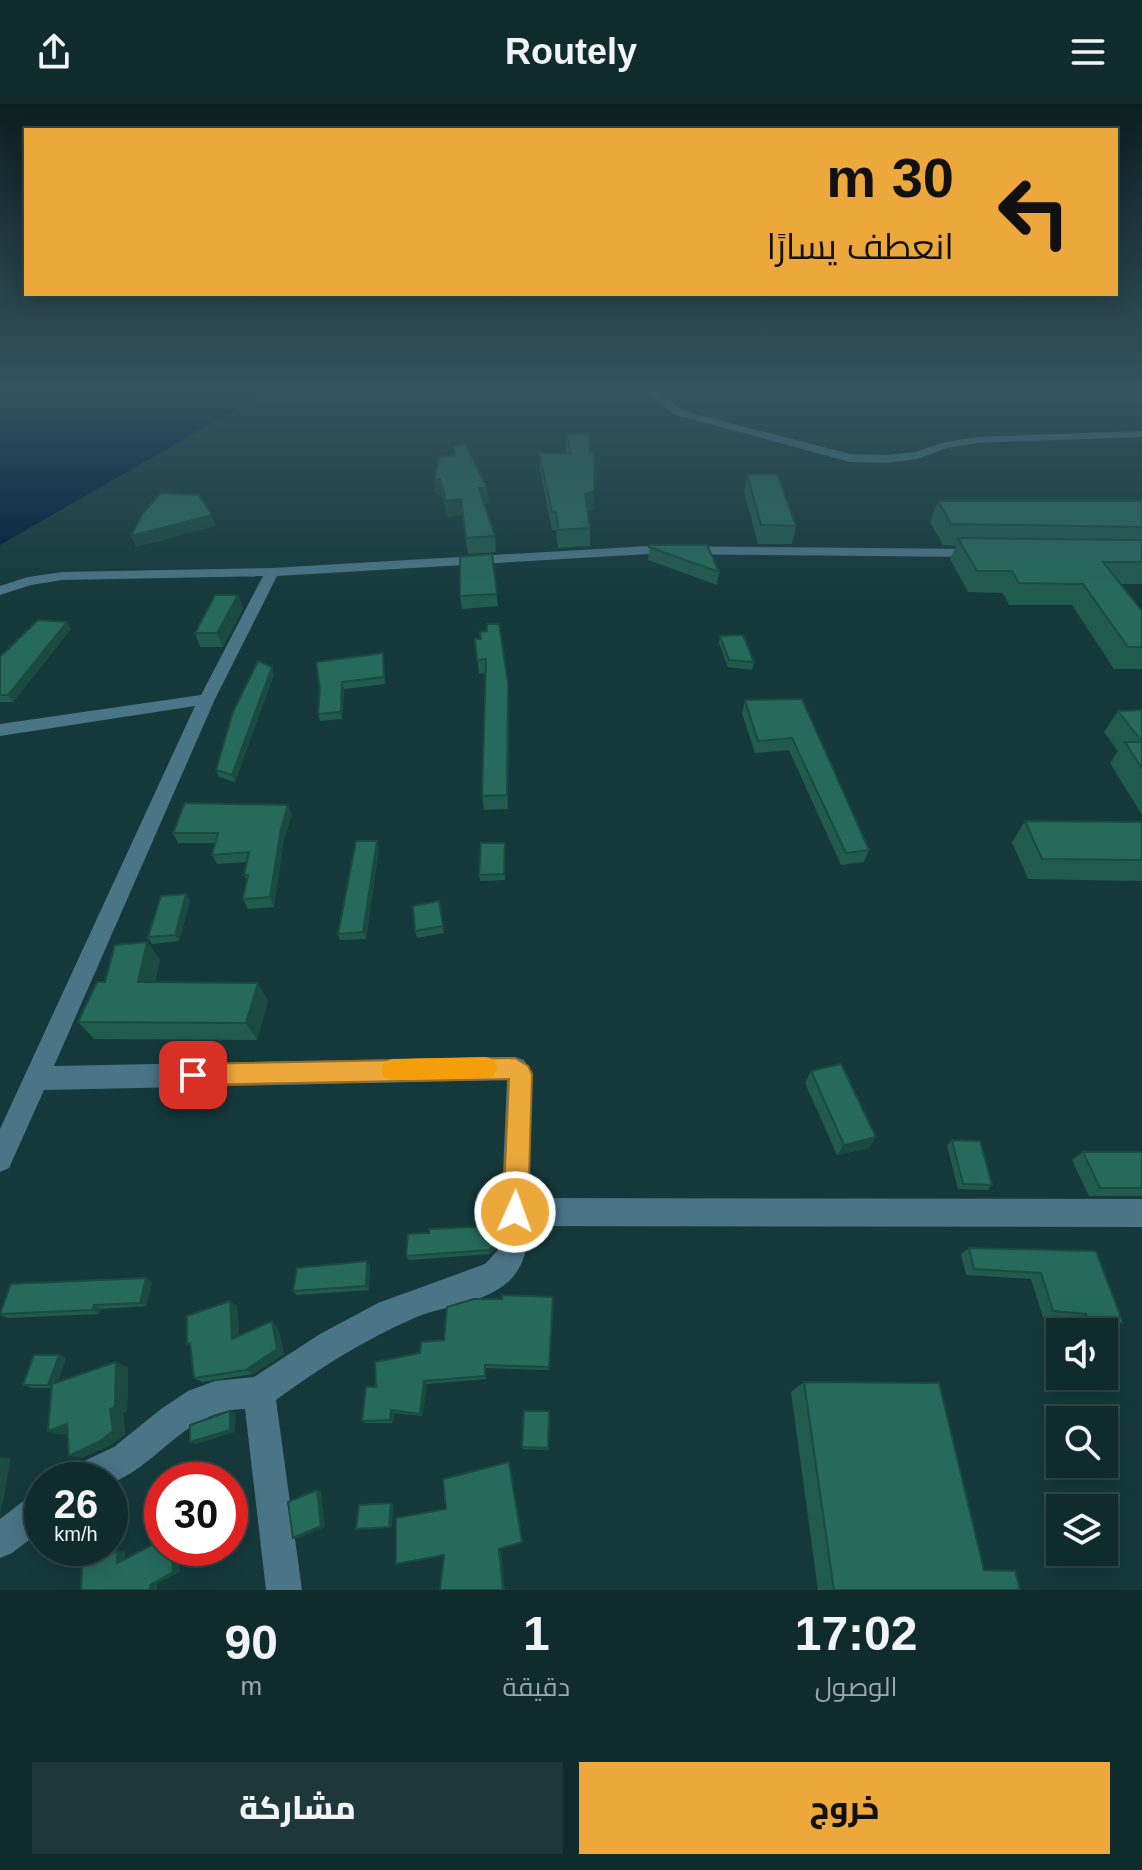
<!DOCTYPE html>
<html lang="ar">
<head>
<meta charset="utf-8">
<style>
  :root { --surface:#102b2c; --page:#1e3738; --text:#f1f3f6; --muted:#9ca7a9; --line:#304748; --accent:#eda83b }
  body { margin:0; font-family:Arial,Cairo,sans-serif; background:var(--page); color:var(--text); direction:rtl; height:100vh; display:flex; flex-direction:column; font-size:30px; white-space:nowrap }
  * { box-sizing:border-box; margin:0 }
  p { font-size:26px; color:var(--muted) }
  .icon { flex:none; width:44px; height:44px; fill:none; stroke:currentColor; stroke-width:2; stroke-linecap:round; stroke-linejoin:round }
  .map { position:relative; height:1486px; overflow:hidden; direction:ltr }
  .details { display:flex; flex-direction:column; background:var(--surface); flex:1 }
  .details>* { flex:none }
  .guide { position:absolute; left:24px; top:24px; width:1094px; height:168px; border-radius:0px; box-shadow:0 4px 20px #0003,0 0 0 2px var(--line); direction:rtl; background:#eda83b; color:#111; overflow:hidden }
  .tools { position:absolute; left:1046px; top:1214px; display:grid; gap:16px }
  .tools a { display:grid; place-items:center; width:72px; height:72px; border-radius:0px; background:var(--surface); box-shadow:0 4px 20px #0003,0 0 0 2px var(--line); font-size:40px }
  .speed { position:absolute; left:24px; top:1358px; display:flex; gap:16px; font-size:40px; font-weight:700; text-align:center }
  .speed>* { display:grid; place-content:center; width:104px; height:104px; border-radius:50%; background:var(--surface); box-shadow:0 4px 20px #0003,0 0 0 2px var(--line); line-height:1 }
  .speed small { font-size:20px; font-weight:400 }
  .speed .limit { border:12px solid #d22; background:#fff; color:#111 }
  .pin { position:absolute; display:grid; place-items:center; width:68px; height:68px; color:#fff; margin:-34px; border-radius:16px; box-shadow:0 4px 12px #0006 }
  .me { position:absolute; width:88px; margin:-44px; rotate:2deg; stroke-linejoin:round; filter:drop-shadow(0 0 6px #0008) }
  .turn { display:flex; align-items:center; gap:28px; height:168px; padding:0 32px; font-size:36px }
  .turn .icon { width:104px; height:104px; stroke-width:2.5 }
  .turn b { display:block; font-size:56px; line-height:68px }
  .eta { display:flex; justify-content:space-evenly; align-items:center; height:136px; text-align:center }
  .eta b { font-size:48px; font-weight:800; line-height:56px }
  .cta { display:flex; gap:16px; margin-top:auto; padding:16px 32px }
  .cta a { flex:1; height:92px; border-radius:0px; background:var(--accent); color:#111; font-size:32px; font-weight:800; line-height:92px; text-align:center }
  .cta a+a { background:var(--page); color:var(--text) }
  header { display:flex; justify-content:space-between; align-items:center; height:104px; padding:0 32px; background:var(--surface); font-size:36px; font-weight:800 }
  .map>svg:first-child { display:block }
  .water { fill:#001c3c }
  .lines { fill:none; stroke-linecap:round; stroke-linejoin:round }
  .street { fill:#4a7586; fill-rule:evenodd }
  .wall { fill:#215b4e }
  .shaded-wall { fill:#1b4a40 }
  .building { fill:#266a5b; stroke:#1b4a40; stroke-width:2 }
  .route { fill:#eda83b; stroke:#9a6d26; stroke-width:2 }
  .slow { fill:#f59e0b }
</style>
</head>
<body>
<header><svg class="icon" aria-label="menu" viewBox="0 0 24 24"><path d="M4 6h16M4 12h16M4 18h16"/></svg>Routely<svg class="icon" aria-label="share" viewBox="0 0 24 24"><path d="M12 15V3M7 8l5-5 5 5M5 13v7h14v-7"/></svg></header>
<div class="map">
<svg width="1142" height="1486" viewBox="0 0 1142 1486">
  <rect width="100%" height="100%" fill="#15393b"/>
  <path class="water" d="M 0,285 L 271,285 L 0,441 Z"/>
  <g class="lines">
    <path class="street" d="M 639,285 L 651,285 L 684,307 L 850,350 L 885,351 L 915,348 L 941,339 L 976,333 L 1142,327 L 1142,333 L 976,339 L 947,344 L 917,355 L 885,359 L 850,358 L 676,311 Z
      M 649,442 L 977,445 L 984,449 L 977,453 L 649,450 L 277,472 L 215,595 L 54,962 L 515,953 L 524,956 L 532,970 L 529,1094 L 1142,1095 L 1142,1123 L 529,1122 C 528,1142 524,1164 508,1178 C 482,1201 443,1201 412,1215 C 364,1236 318,1265 276,1296 L 302,1486 L 266,1486 L 245,1305 C 185,1306 162,1359 110,1380 L 110,1376 L 64,1376 L 69,1364 L 114,1343 L 161,1305 L 188,1287 L 215,1277 L 254,1273 L 320,1230 L 378,1199 L 485,1160 L 498,1146 L 500,1136 L 507,976 L 44,986 L 9,1064 L 0,1068 L 0,1025 L 195,602 L 0,632 L 0,620 L 201,591 L 263,472 L 62,476 L 31,481 L 0,491 L 0,482 L 28,473 L 62,468 L 272,464 Z
      M 42,1387 L 42,1426 L 12,1449 L 0,1454 L 0,1415 L 30,1392 Z"/>
  </g>
  <path class="wall" d="M 566,330 L 589,349 L 594,405 L 588,407 L 590,424 L 590,442 L 558,444 L 556,426 L 552,426 L 540,366 L 539,349 L 566,349 Z
    M 747,370 L 796,422 L 792,440 L 758,440 L 744,388 Z
    M 434,376 L 489,399 L 484,399 L 495,432 L 496,448 L 468,450 L 462,411 L 448,413 L 442,390 L 436,391 Z
    M 938,397 L 1142,397 L 1142,480 L 1120,480 L 1142,507 L 1142,565 L 1114,565 L 1072,501 L 1009,501 L 1003,489 L 968,488 L 950,455 L 956,442 L 943,441 L 930,418 Z
    M 650,441 L 719,468 L 717,481 L 648,456 Z
    M 492,450 L 498,502 L 462,505 L 460,492 Z
    M 243,504 L 223,543 L 200,543 L 195,529 Z
    M 71,525 L 13,598 L 0,598 L 0,553 Z
    M 720,532 L 754,558 L 752,566 L 728,563 L 719,539 Z
    M 475,535 L 509,593 L 508,705 L 484,706 L 482,692 L 486,569 L 479,570 Z
    M 383,549 L 385,580 L 344,585 L 342,615 L 320,617 L 318,610 L 320,585 Z
    M 274,570 L 235,678 L 219,673 L 216,666 Z
    M 802,595 L 869,746 L 864,758 L 841,761 L 789,646 L 755,649 L 742,609 L 745,596 Z
    M 1142,606 L 1142,711 L 1110,659 L 1118,647 L 1104,628 L 1118,607 Z
    M 292,710 L 284,735 L 274,803 L 248,805 L 243,795 L 247,777 L 244,771 L 247,758 L 217,760 L 212,751 L 215,739 L 178,739 L 173,729 Z
    M 1025,717 L 1142,718 L 1142,777 L 1028,775 L 1012,738 Z
    M 377,737 L 379,744 L 366,835 L 340,836 L 338,830 Z
    M 505,746 L 505,776 L 480,777 L 479,771 Z
    M 186,790 L 190,797 L 179,837 L 152,840 L 148,833 Z
    M 439,797 L 444,829 L 417,834 L 415,827 Z
    M 147,838 L 160,856 L 155,878 L 268,897 L 257,936 L 94,935 L 78,918 L 105,878 Z
    M 811,967 L 876,1033 L 869,1044 L 837,1051 L 805,979 Z
    M 952,1036 L 992,1081 L 987,1086 L 958,1085 L 947,1041 Z
    M 1083,1048 L 1142,1048 L 1142,1092 L 1089,1092 L 1072,1056 Z
    M 497,1129 L 495,1145 L 490,1150 L 409,1156 L 406,1152 Z
    M 969,1144 L 1096,1147 L 1123,1219 L 1111,1224 L 1079,1224 L 1075,1215 L 1043,1213 L 1031,1175 L 966,1171 L 961,1150 Z
    M 370,1161 L 369,1186 L 297,1191 L 293,1187 Z
    M 152,1178 L 146,1202 L 101,1205 L 99,1210 L 8,1214 L 0,1211 Z
    M 553,1193 L 549,1266 L 486,1264 L 486,1275 L 427,1280 L 422,1312 L 394,1309 L 393,1319 L 365,1319 L 362,1317 L 376,1283 L 420,1249 L 444,1236 L 502,1195 Z
    M 230,1197 L 237,1203 L 239,1232 L 278,1223 L 284,1250 L 253,1270 L 202,1278 L 194,1274 Z
    M 66,1254 L 58,1277 L 128,1263 L 127,1307 L 123,1309 L 125,1330 L 112,1340 L 82,1354 L 68,1329 L 62,1331 L 48,1327 L 51,1284 L 32,1284 L 23,1281 Z
    M 804,1278 L 984,1466 L 1020,1486 L 818,1486 L 791,1288 Z
    M 549,1307 L 549,1346 L 523,1345 L 522,1343 Z"/>
  <path class="shaded-wall" d="M 440,375 L 442,390 L 436,391 L 434,376 Z
    M 479,384 L 487,384 L 489,399 L 481,400 Z
    M 594,387 L 594,405 L 585,408 L 585,390 Z
    M 461,395 L 462,411 L 448,413 L 446,397 Z
    M 212,411 L 216,422 L 136,443 L 131,432 Z
    M 238,491 L 243,504 L 223,543 L 217,529 Z
    M 67,518 L 71,525 L 13,598 L 8,591 Z
    M 272,563 L 274,570 L 235,678 L 232,671 Z
    M 342,578 L 344,585 L 342,615 L 341,608 Z
    M 508,579 L 509,593 L 508,705 L 507,691 Z
    M 288,701 L 292,710 L 284,735 L 274,803 L 270,793 L 281,725 Z
    M 377,737 L 379,744 L 366,835 L 363,828 Z
    M 186,790 L 190,797 L 179,837 L 175,831 Z
    M 147,838 L 160,856 L 151,896 L 138,878 Z
    M 258,879 L 268,897 L 257,936 L 246,919 Z
    M 876,1033 L 869,1044 L 837,1051 L 844,1041 Z
    M 496,1125 L 497,1129 L 495,1145 L 490,1150 L 489,1146 Z
    M 367,1157 L 370,1161 L 369,1186 L 366,1182 Z
    M 146,1174 L 152,1178 L 146,1202 L 140,1199 Z
    M 230,1197 L 237,1203 L 240,1240 L 232,1235 Z
    M 94,1201 L 101,1205 L 99,1210 L 92,1206 Z
    M 272,1217 L 278,1223 L 284,1250 L 253,1270 L 246,1266 Z
    M 59,1251 L 66,1254 L 56,1284 L 48,1281 Z
    M 116,1258 L 128,1263 L 127,1307 L 123,1309 L 125,1330 L 112,1340 L 82,1354 L 69,1352 L 110,1305 Z
    M 424,1277 L 427,1280 L 422,1312 L 420,1310 Z
    M 391,1306 L 394,1309 L 393,1319 L 390,1316 Z
    M 230,1307 L 236,1309 L 235,1328 L 196,1340 L 190,1338 Z
    M 67,1320 L 81,1324 L 62,1331 L 48,1327 Z
    M 0,1353 L 11,1354 L 0,1413 Z
    M 509,1358 L 523,1438 L 501,1445 L 505,1486 L 503,1486 L 499,1445 Z
    M 317,1386 L 321,1387 L 325,1423 L 298,1434 L 293,1434 Z
    M 391,1399 L 394,1400 L 392,1423 L 389,1423 Z
    M 171,1444 L 177,1444 L 180,1468 L 157,1480 L 157,1486 L 150,1486 L 150,1481 Z
    M 117,1447 L 125,1447 L 125,1459 L 117,1459 Z"/>
  <path class="building" d="M 590,329 L 589,349 L 594,349 L 594,387 L 585,390 L 590,424 L 558,426 L 556,408 L 552,408 L 539,349 L 571,349 L 566,330 Z
    M 465,339 L 487,384 L 479,384 L 495,432 L 466,434 L 461,395 L 446,397 L 440,375 L 434,376 L 440,352 L 455,352 L 454,342 Z
    M 747,370 L 777,370 L 796,422 L 761,421 Z
    M 161,389 L 199,391 L 212,411 L 131,432 L 143,409 Z
    M 938,397 L 1142,397 L 1142,423 L 951,420 Z
    M 958,434 L 1142,436 L 1142,458 L 1103,458 L 1142,507 L 1142,543 L 1128,543 L 1083,480 L 1019,479 L 1012,467 L 977,467 Z
    M 650,441 L 707,441 L 719,468 L 649,443 Z
    M 492,450 L 497,490 L 460,492 L 460,453 Z
    M 215,491 L 238,491 L 217,529 L 195,529 Z
    M 38,516 L 67,518 L 8,591 L 0,591 L 0,553 Z
    M 487,520 L 499,520 L 508,579 L 507,691 L 482,692 L 486,555 L 477,556 L 475,535 L 481,535 L 480,528 L 487,527 Z
    M 743,531 L 754,558 L 729,556 L 720,532 Z
    M 383,549 L 384,573 L 342,578 L 341,608 L 318,610 L 320,585 L 316,558 Z
    M 258,557 L 272,563 L 232,671 L 216,666 L 233,608 Z
    M 802,595 L 869,746 L 846,749 L 792,634 L 758,637 L 745,596 Z
    M 1142,606 L 1142,665 L 1125,638 L 1142,638 L 1118,607 Z
    M 185,699 L 288,701 L 281,725 L 270,793 L 243,795 L 248,771 L 244,771 L 249,748 L 212,751 L 218,729 L 173,729 Z
    M 1025,717 L 1142,718 L 1142,756 L 1042,755 Z
    M 356,737 L 377,737 L 363,828 L 338,830 Z
    M 481,739 L 505,739 L 504,770 L 479,771 Z
    M 186,790 L 175,831 L 148,833 L 161,792 Z
    M 439,797 L 443,822 L 415,827 L 413,802 Z
    M 147,838 L 138,878 L 258,879 L 246,919 L 78,918 L 97,878 L 105,878 L 115,841 Z
    M 841,960 L 876,1033 L 844,1041 L 811,967 Z
    M 952,1036 L 980,1037 L 992,1081 L 963,1080 Z
    M 1083,1048 L 1142,1048 L 1142,1084 L 1100,1084 Z
    M 474,1123 L 496,1125 L 494,1140 L 489,1146 L 406,1152 L 408,1130 L 429,1129 L 429,1125 Z
    M 969,1144 L 1096,1147 L 1123,1219 L 1090,1219 L 1086,1210 L 1053,1207 L 1041,1169 L 974,1165 Z
    M 367,1157 L 366,1182 L 293,1187 L 297,1164 Z
    M 146,1174 L 140,1199 L 94,1201 L 92,1206 L 0,1210 L 11,1180 Z
    M 502,1191 L 553,1193 L 549,1263 L 485,1261 L 485,1272 L 424,1277 L 420,1310 L 391,1306 L 390,1316 L 362,1317 L 366,1283 L 376,1283 L 375,1258 L 420,1249 L 421,1238 L 444,1236 L 447,1203 L 474,1195 L 502,1195 Z
    M 230,1197 L 232,1235 L 272,1217 L 277,1245 L 246,1266 L 194,1274 L 190,1239 L 187,1240 L 187,1212 Z
    M 34,1251 L 59,1251 L 48,1281 L 23,1281 Z
    M 116,1258 L 115,1303 L 110,1305 L 113,1327 L 100,1337 L 69,1352 L 67,1320 L 48,1327 L 52,1280 Z
    M 804,1278 L 939,1279 L 984,1466 L 1015,1467 L 1020,1486 L 834,1486 Z
    M 230,1307 L 230,1326 L 190,1338 L 190,1321 Z
    M 524,1307 L 549,1307 L 548,1344 L 522,1343 Z
    M 509,1358 L 522,1438 L 499,1445 L 503,1486 L 440,1486 L 444,1451 L 396,1460 L 396,1414 L 446,1405 L 443,1375 Z
    M 317,1386 L 321,1422 L 293,1434 L 288,1398 Z
    M 391,1399 L 389,1423 L 356,1425 L 359,1401 Z
    M 162,1436 L 162,1444 L 171,1444 L 173,1468 L 150,1481 L 150,1486 L 81,1486 L 82,1462 L 117,1447 L 117,1459 Z"/>
  <linearGradient id="sky" x2="0" y2="1"><stop stop-color="#0c1f20"/><stop offset="0.58" stop-color="#355460"/><stop offset="1" stop-color="#355460" stop-opacity="0"/></linearGradient>
  <rect width="1142" height="493" fill="url(#sky)"/>
  <path class="route" d="M 515,954 L 528,962 L 532,970 L 528,1108 L 524,1117 L 515,1121 L 506,1117 L 503,1108 L 509,975 L 193,981 L 185,978 L 182,971 L 185,963 L 193,960 Z"/>
  <path class="slow" d="M 486,953 L 494,956 L 497,964 L 494,971 L 486,974 L 392,976 L 384,973 L 381,966 L 384,958 L 392,955 Z"/>
</svg>
<div class="tools">
<a><svg class="icon" aria-label="sound" viewBox="0 0 24 24"><path d="M4 9h4l5-4v14l-5-4H4zM17 9q2 3 0 6"/></svg></a>
<a><svg class="icon" aria-label="search" viewBox="0 0 24 24"><circle cx="10" cy="10" r="6"/><path d="M15 15l6 6"/></svg></a>
<a><svg class="icon" aria-label="layers" viewBox="0 0 24 24"><path d="M12 4l9 5-9 5-9-5zM3 14l9 5 9-5"/></svg></a>
</div>
<div class="speed"><div>26<small>km/h</small></div><div class="limit">30</div></div>
<div class="pin" style="left:193px;top:971px;background:#d93025"><svg class="icon" aria-label="arrive" viewBox="0 0 24 24"><path d="M6 21V4h12l-3 4 3 4H6"/></svg></div>
<svg class="me" style="left:515px;top:1108px" viewBox="-20 -20 40 40"><circle r="17" fill="#eda83b" stroke="#fff" stroke-width="3"/><path d="M0-11L8 9 0 5-8 9z" fill="#fff"/></svg>
<div class="guide">
<div class="turn"><svg class="icon" aria-label="left" viewBox="0 0 24 24"><path d="M17 20v-9H6M10 6l-5 5 5 5"/></svg><div><b>30 m</b>انعطف يسارًا</div></div>
</div>
</div>
<section class="details">
<div class="eta">
<div><b>17:02</b><p>الوصول</p></div>
<div><b>1</b><p>دقيقة</p></div>
<div><b>90</b><p>m</p></div>
</div>
<div class="cta"><a>خروج</a><a>مشاركة</a></div>
</section>
</body>
</html>
